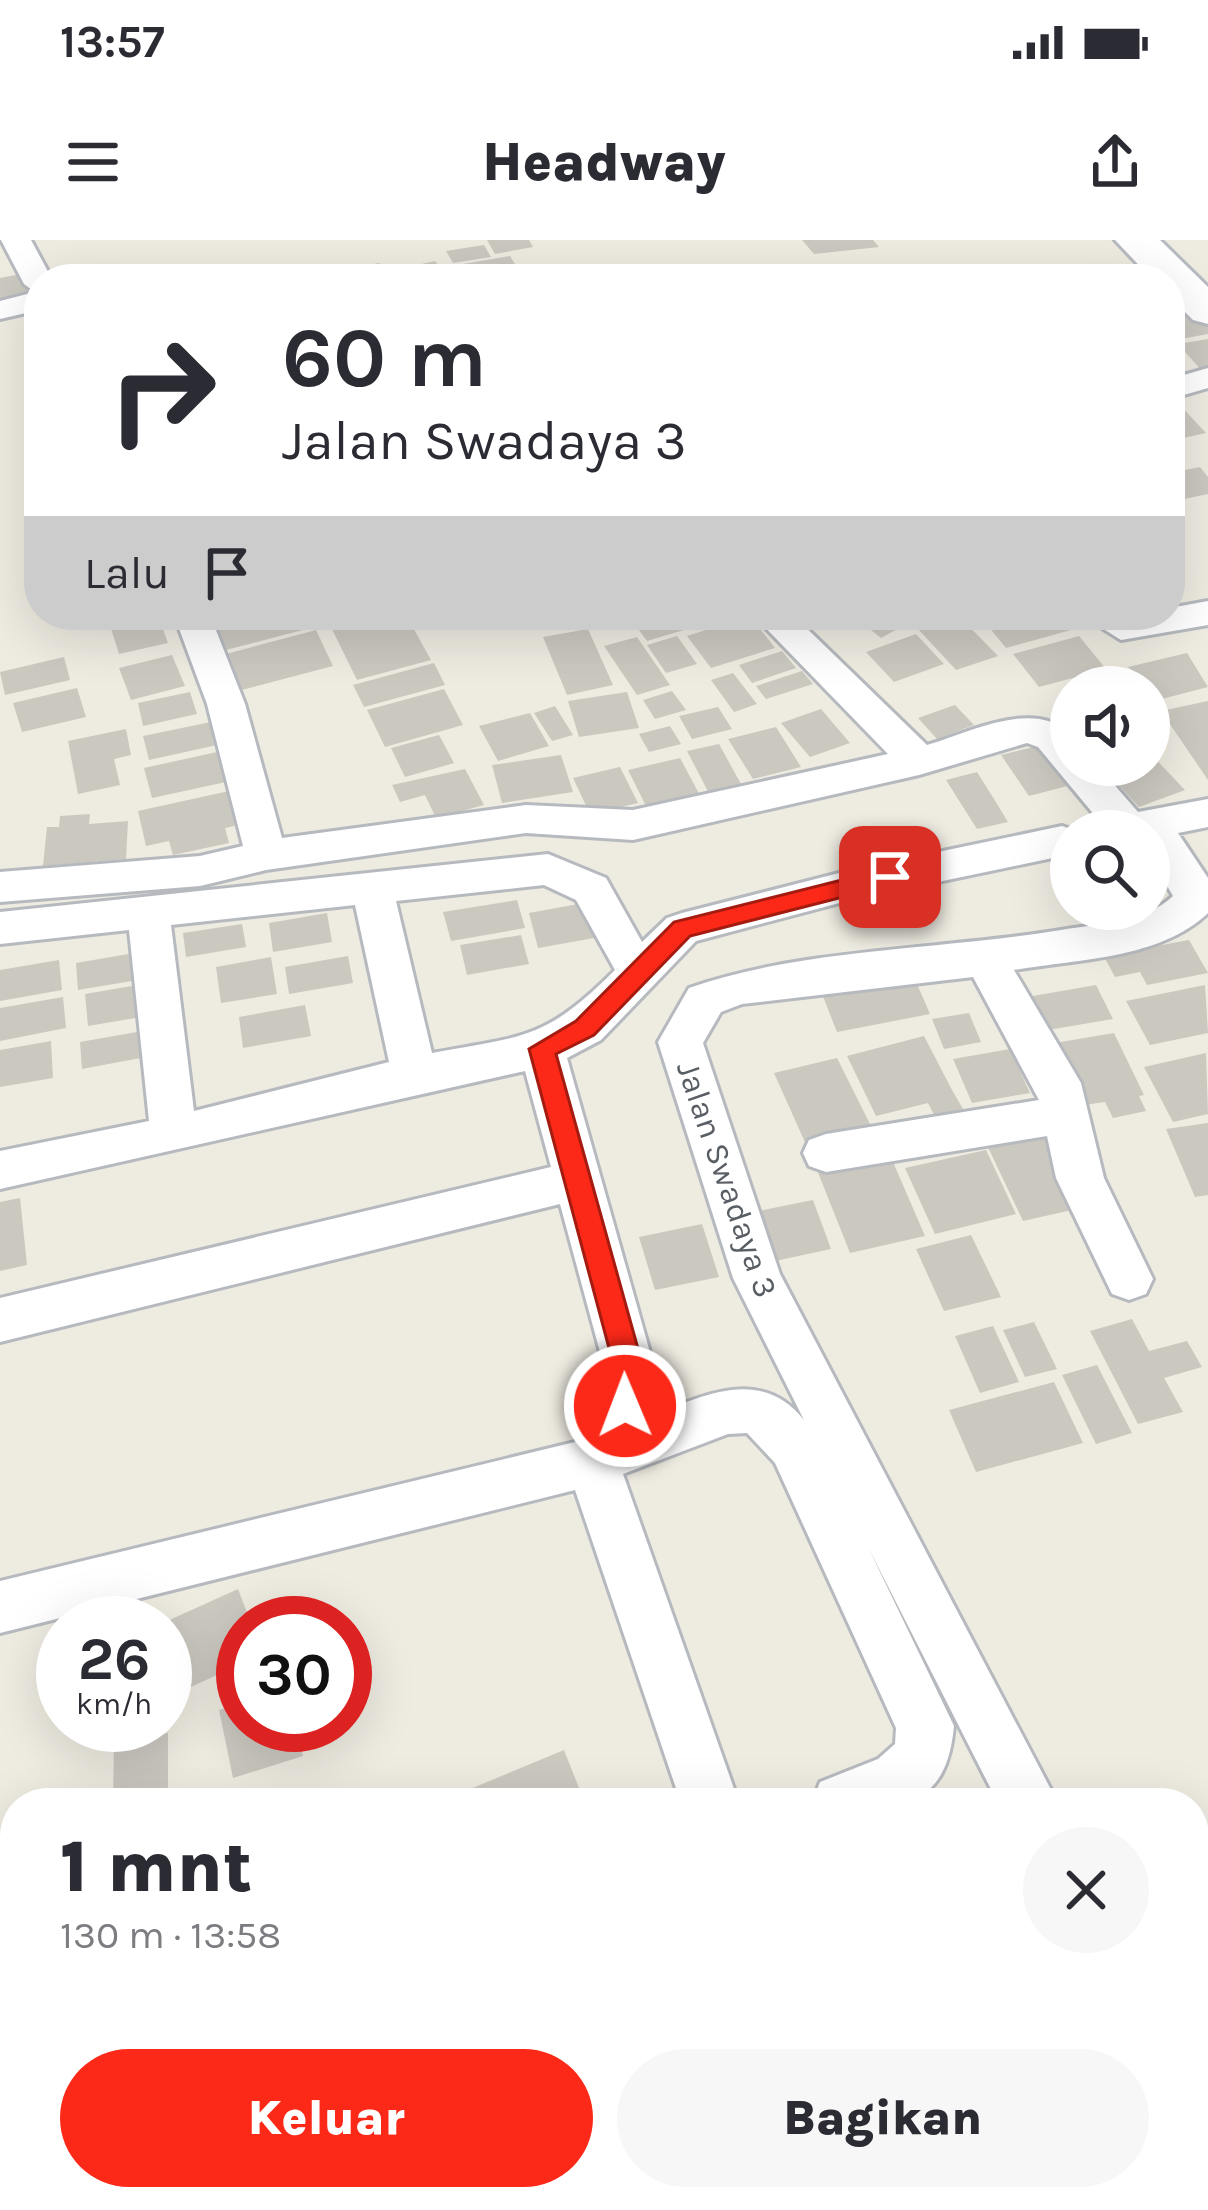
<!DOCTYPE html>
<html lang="id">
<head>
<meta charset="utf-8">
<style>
  :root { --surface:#fff; --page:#f7f7f7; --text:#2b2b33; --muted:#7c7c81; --accent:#fc2919 }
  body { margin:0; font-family:Karla,sans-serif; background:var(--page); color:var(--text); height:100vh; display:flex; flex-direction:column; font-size:45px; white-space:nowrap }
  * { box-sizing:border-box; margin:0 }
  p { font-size:39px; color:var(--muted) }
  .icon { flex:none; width:66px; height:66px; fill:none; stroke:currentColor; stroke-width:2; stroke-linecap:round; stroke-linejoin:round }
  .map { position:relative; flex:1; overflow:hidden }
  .sheet { position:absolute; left:0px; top:1548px; width:1209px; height:423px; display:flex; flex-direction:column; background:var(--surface); border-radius:48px 48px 0 0; box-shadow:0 12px 48px #0002 }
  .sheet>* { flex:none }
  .banner { position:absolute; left:24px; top:24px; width:1161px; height:366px; border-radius:48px; box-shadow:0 12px 48px #0002; background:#fff; color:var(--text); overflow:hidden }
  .fabs { position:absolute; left:1050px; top:426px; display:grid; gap:24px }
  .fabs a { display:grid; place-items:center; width:120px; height:120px; border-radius:50%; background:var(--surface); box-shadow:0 12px 48px #0002; font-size:60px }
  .speed { position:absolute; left:36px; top:1356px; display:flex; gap:24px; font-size:60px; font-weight:700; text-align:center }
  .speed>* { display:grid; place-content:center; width:156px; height:156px; border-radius:50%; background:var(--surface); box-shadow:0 12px 48px #0002; line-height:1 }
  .speed small { font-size:30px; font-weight:400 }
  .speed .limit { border:18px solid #d22; background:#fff; color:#111 }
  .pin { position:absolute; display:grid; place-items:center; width:102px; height:102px; color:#fff; margin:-51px; border-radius:24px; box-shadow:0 6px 18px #0006 }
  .me { position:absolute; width:132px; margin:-66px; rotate:359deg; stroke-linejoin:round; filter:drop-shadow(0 0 9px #0008) }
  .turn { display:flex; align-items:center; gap:42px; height:252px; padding:0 60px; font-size:54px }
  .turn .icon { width:156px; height:156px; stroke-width:2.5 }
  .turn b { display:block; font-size:84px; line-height:102px }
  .then { display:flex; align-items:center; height:114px; padding:0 60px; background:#0003; gap:24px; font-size:45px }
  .round { display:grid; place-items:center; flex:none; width:126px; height:126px; border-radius:63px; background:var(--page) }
  .summary { display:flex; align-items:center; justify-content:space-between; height:204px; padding:0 60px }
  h1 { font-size:72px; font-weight:800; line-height:90px }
  .cta { display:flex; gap:24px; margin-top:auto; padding:24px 60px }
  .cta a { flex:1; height:138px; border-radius:72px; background:var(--accent); color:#fff; font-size:48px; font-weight:800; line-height:138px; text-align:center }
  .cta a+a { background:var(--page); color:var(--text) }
  .status { display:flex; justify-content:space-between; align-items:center; height:84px; padding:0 60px; background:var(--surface); direction:ltr }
  .status svg { height:33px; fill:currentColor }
  header { display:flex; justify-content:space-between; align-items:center; height:156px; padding:0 60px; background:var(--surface); font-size:54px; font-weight:800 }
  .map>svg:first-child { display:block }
  .building { fill:#cbc8c0 }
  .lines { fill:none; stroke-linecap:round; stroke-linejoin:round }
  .minor-casing { stroke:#b6babf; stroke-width:6 }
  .secondary-casing { stroke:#b7bbc1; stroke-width:6 }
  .minor { fill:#fff; fill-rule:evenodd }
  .secondary { fill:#fff; fill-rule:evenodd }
  .route { fill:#fc2919; stroke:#a41b10; stroke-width:3 }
  .labels { text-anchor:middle; stroke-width:10; stroke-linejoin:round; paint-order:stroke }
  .street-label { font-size:33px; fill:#595e64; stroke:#fff }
</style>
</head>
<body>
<div class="status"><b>13:57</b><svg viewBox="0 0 49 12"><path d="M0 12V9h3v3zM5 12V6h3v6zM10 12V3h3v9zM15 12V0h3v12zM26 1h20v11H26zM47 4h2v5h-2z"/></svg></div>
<header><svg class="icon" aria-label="menu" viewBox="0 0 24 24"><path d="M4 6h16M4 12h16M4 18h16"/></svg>Headway<svg class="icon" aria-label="share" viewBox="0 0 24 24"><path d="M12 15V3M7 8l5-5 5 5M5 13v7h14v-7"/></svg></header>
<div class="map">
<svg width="1208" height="1970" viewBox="0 0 1208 1970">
  <rect width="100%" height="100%" fill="#eeebe1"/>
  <path class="building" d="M 487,0 L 529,0 L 533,7 L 495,14 Z
    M 802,0 L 873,0 L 879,7 L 814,14 Z
    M 484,5 L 491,17 L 453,23 L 446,11 Z
    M 510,16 L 520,32 L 471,39 L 463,24 Z
    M 435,21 L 446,37 L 401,39 L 395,30 Z
    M 379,23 L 389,39 L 360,39 L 353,28 Z
    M 21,34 L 30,55 L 0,62 L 0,38 Z
    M 1194,68 L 1208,83 L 1208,94 L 1170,101 L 1170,72 Z
    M 1208,99 L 1208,130 L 1202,131 L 1178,104 Z
    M 1179,164 L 1206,193 L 1170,201 L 1170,166 Z
    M 1200,227 L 1208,237 L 1208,254 L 1170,262 L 1170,233 Z
    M 127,375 L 158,375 L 168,403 L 119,414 L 108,379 Z
    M 215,375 L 317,375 L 322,385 L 218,412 L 202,378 Z
    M 325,375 L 406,375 L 431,420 L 357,440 Z
    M 628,375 L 672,375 L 684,390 L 647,401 Z
    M 852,375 L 901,375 L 910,382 L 881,398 Z
    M 958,375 L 998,416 L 956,430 L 918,389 Z
    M 979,375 L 1059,375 L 1071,390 L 1006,408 Z
    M 750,376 L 775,408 L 711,428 L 687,396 Z
    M 588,389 L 613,445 L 567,455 L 543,397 Z
    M 316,390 L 333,426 L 227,454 L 211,418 Z
    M 916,394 L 944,424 L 894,442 L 866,412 Z
    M 677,396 L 697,424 L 666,433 L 647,405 Z
    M 1079,396 L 1106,429 L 1039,447 L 1013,414 Z
    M 637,397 L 670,445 L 637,455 L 604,406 Z
    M 782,411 L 796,428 L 752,443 L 739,425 Z
    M 1187,413 L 1208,447 L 1154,461 L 1149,447 L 1128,427 Z
    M 172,415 L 185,446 L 131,460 L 119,428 Z
    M 64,417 L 70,440 L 5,455 L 0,432 Z
    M 434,423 L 445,445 L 364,467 L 353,445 Z
    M 802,431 L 813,444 L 766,459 L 756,446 Z
    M 1122,432 L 1134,447 L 1069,447 L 1068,445 Z
    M 733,433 L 757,464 L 734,472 L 711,440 Z
    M 77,448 L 86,477 L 22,492 L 13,463 Z
    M 444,449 L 463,485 L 385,507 L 367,470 Z
    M 672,451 L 686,470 L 655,479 L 643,460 Z
    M 190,452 L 197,474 L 143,486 L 138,463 Z
    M 627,452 L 639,488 L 579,497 L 568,461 Z
    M 1208,461 L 1208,540 L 1161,471 Z
    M 955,465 L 974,485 L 937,499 L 918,478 Z
    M 555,466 L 573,495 L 552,501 L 534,473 Z
    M 718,467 L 732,489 L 692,499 L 679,476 Z
    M 821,469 L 850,503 L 810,517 L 781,483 Z
    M 530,473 L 549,506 L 498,521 L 479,486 Z
    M 211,482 L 217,505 L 149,520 L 143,496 Z
    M 670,486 L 681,504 L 649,512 L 639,494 Z
    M 776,487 L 801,527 L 753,539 L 728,499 Z
    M 126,489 L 131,515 L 114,519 L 120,545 L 78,554 L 68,501 Z
    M 439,495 L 454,523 L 405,537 L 391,508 Z
    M 719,504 L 746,553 L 713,561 L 687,511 Z
    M 1042,505 L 1071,545 L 1029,556 L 1001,515 Z
    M 217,512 L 226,542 L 152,558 L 144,528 Z
    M 1149,512 L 1185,550 L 1139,567 L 1102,527 L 1149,525 Z
    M 561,515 L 573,552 L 502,563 L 492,525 Z
    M 680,518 L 703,561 L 650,574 L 628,530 Z
    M 620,527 L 638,563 L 590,574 L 573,538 Z
    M 465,529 L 484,565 L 436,578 L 425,555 L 400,562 L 392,545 Z
    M 977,532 L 994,559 L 1008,582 L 977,589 L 946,540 Z
    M 229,551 L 239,585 L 225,588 L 229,603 L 173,615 L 169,601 L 146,606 L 138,571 Z
    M 90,574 L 89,584 L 128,581 L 126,619 L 43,626 L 47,587 L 59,587 L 60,576 Z
    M 517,660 L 525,688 L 451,701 L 443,672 Z
    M 589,662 L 600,697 L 538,708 L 529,673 Z
    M 327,673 L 332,702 L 273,712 L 269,683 Z
    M 242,684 L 246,707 L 186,717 L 183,693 Z
    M 1144,693 L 1151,707 L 1189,700 L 1208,733 L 1147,745 L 1140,732 L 1115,737 L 1096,702 Z
    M 521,695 L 529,724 L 467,735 L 460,705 Z
    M 146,711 L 150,738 L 78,750 L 76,723 Z
    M 348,716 L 353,743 L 289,754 L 285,727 Z
    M 271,717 L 277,754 L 221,763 L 216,727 Z
    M 59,720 L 62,750 L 0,761 L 0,730 Z
    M 914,737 L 930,774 L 837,792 L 822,754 Z
    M 149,743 L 153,775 L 88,786 L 85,754 Z
    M 1096,745 L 1113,779 L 1042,791 L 1027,757 Z
    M 1205,745 L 1208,793 L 1150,805 L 1126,761 Z
    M 63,757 L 66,788 L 0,801 L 0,768 Z
    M 305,765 L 311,796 L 243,808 L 239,777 Z
    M 969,773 L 981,802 L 944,809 L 932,779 Z
    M 148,790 L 151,816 L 82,829 L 80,802 Z
    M 1114,793 L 1144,855 L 1139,856 L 1146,871 L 1113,878 L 1105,862 L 1084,865 L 1055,803 Z
    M 924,796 L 952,850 L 970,881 L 941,888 L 928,863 L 876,876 L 847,816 Z
    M 51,801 L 53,838 L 0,847 L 0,810 Z
    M 1010,809 L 1030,853 L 972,863 L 953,819 Z
    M 1206,813 L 1208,874 L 1173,882 L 1144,827 Z
    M 837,818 L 874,892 L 808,909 L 774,833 Z
    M 1208,883 L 1208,955 L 1195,957 L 1166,889 Z
    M 1050,888 L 1090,966 L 1023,981 L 986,903 Z
    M 887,908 L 925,996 L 850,1013 L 815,925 Z
    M 986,910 L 1016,974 L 935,994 L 905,928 Z
    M 20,958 L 27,1025 L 0,1031 L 0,962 Z
    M 813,960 L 831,1009 L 761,1024 L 744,974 Z
    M 702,984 L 719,1037 L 655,1050 L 639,997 Z
    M 971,995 L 1001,1057 L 944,1071 L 916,1009 Z
    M 1132,1079 L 1149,1111 L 1187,1101 L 1202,1127 L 1164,1138 L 1183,1172 L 1138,1184 L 1090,1091 Z
    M 1034,1082 L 1057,1129 L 1025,1137 L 1003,1090 Z
    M 993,1086 L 1019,1142 L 980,1153 L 955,1096 Z
    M 1097,1125 L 1132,1193 L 1096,1204 L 1062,1135 Z
    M 1054,1142 L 1083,1203 L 976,1232 L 949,1170 Z
    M 238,1349 L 251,1383 L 243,1383 L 243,1423 L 165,1459 L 165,1382 Z
    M 243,1462 L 243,1485 L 296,1485 L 303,1516 L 233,1538 L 219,1470 Z
    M 168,1493 L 168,1563 L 113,1563 L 114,1501 Z
    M 564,1510 L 585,1563 L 467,1563 L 463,1552 Z
    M 1063,1956 L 1154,1956 L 1159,1970 L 1068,1970 Z"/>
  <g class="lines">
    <defs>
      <path id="minor" d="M 1,0 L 31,0 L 52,39 L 39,39 L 39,70 L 0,79 L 0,61 L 35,52 L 24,44 Z
        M 1208,128 L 1208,148 L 1170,159 L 1170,139 Z
        M 1208,361 L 1208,385 L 1121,400 L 1102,388 L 1121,376 L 1170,375 L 1170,368 Z
        M 174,375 L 210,375 L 245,464 L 282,598 L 526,565 L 633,570 L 888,514 L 753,375 L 793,375 L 927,505 C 969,493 1033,458 1071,494 L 1071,525 L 1097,525 L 1138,572 L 1208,559 L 1208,587 L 1178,593 L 1208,638 L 1208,673 C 1160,719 1078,719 1014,730 L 1081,843 L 1104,938 L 1153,1039 L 1146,1054 L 1129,1060 L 1112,1054 L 1056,938 L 1047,896 L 826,932 L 809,926 L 803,913 L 809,900 L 826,894 L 1039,860 L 973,737 L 742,764 L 721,772 L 703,803 L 780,1034 L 1058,1563 L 998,1563 L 868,1307 L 954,1486 C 945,1582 887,1563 812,1563 L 820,1542 L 878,1519 L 895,1504 L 896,1488 L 775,1223 L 747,1193 L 728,1194 L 623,1234 L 739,1563 L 681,1563 L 575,1250 L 0,1393 L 0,1341 L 575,1202 L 600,1162 L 603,1123 L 560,964 L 0,1102 L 0,1058 L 551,927 L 525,831 L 0,949 L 0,911 L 149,881 L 129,690 L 0,704 L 0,672 L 548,614 L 606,638 L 642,702 L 667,678 L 682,673 L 847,631 L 1062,586 L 1077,591 L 1071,591 L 1071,613 L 1062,616 L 847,661 L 696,701 L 601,800 L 567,818 L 653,1123 L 645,1178 C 700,1158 759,1124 804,1180 L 733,1038 L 658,802 L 689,748 C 803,708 941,710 1061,690 C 1100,683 1143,684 1173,656 L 1149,615 L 1149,591 L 1097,591 L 1101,583 L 1038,507 L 1027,503 L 919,535 L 633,600 L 526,593 L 266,630 L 200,646 L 0,662 L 0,632 L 200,616 L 243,606 L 207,464 ZM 544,645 L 576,660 L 615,730 C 545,800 525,796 432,813 L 396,661 ZM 355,665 L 389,822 L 194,871 L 171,685 Z
        M 1208,1773 L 1208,1836 L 1194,1841 L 1194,1778 Z
        M 1194,1931 L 1208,1954 L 1208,1970 L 1146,1970 L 1143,1956 L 1194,1956 Z
        M 612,1956 L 678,1956 L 682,1970 L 616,1970 Z
        M 814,1956 L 907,1956 L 901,1970 L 808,1970 Z"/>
      <path id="secondary" d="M 1115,0 L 1160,0 L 1208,47 L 1208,84 L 1193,80 L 1170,57 L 1170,39 L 1152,39 Z"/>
    </defs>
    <use href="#minor" class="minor-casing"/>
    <use href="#secondary" class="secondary-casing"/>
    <use href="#minor" class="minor"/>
    <use href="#secondary" class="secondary"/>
  </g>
  <path class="route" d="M 890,628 L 902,637 L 898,643 L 690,696 L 594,795 L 556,814 L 642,1123 L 635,1175 L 614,1175 L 613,1123 L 529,809 L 576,781 L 674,682 Z"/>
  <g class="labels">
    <g class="street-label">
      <text transform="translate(728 939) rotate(71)" y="12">Jalan Swadaya 3</text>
    </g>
  </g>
</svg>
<div class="fabs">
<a><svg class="icon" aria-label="sound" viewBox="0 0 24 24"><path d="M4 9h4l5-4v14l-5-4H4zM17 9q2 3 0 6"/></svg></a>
<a><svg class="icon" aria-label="search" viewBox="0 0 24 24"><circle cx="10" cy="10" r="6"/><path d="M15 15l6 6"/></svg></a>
</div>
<div class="speed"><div>26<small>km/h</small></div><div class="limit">30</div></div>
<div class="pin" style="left:890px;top:637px;background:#d93025"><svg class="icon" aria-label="arrive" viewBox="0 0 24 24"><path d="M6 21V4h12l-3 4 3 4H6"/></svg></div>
<svg class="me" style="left:625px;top:1166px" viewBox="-20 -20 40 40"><circle r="17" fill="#fc2919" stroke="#fff" stroke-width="3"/><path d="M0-11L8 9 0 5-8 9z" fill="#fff"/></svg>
<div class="banner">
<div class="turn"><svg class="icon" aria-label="right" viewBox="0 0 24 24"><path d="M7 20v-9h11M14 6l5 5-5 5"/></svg><div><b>60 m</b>Jalan Swadaya 3</div></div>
<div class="then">Lalu<svg class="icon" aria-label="arrive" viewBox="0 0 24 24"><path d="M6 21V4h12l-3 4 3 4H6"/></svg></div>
</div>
<section class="sheet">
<div class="summary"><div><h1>1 mnt</h1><p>130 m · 13:58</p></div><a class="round"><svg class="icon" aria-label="close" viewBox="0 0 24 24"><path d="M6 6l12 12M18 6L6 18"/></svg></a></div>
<div class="cta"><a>Keluar</a><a>Bagikan</a></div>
</section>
</div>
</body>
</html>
